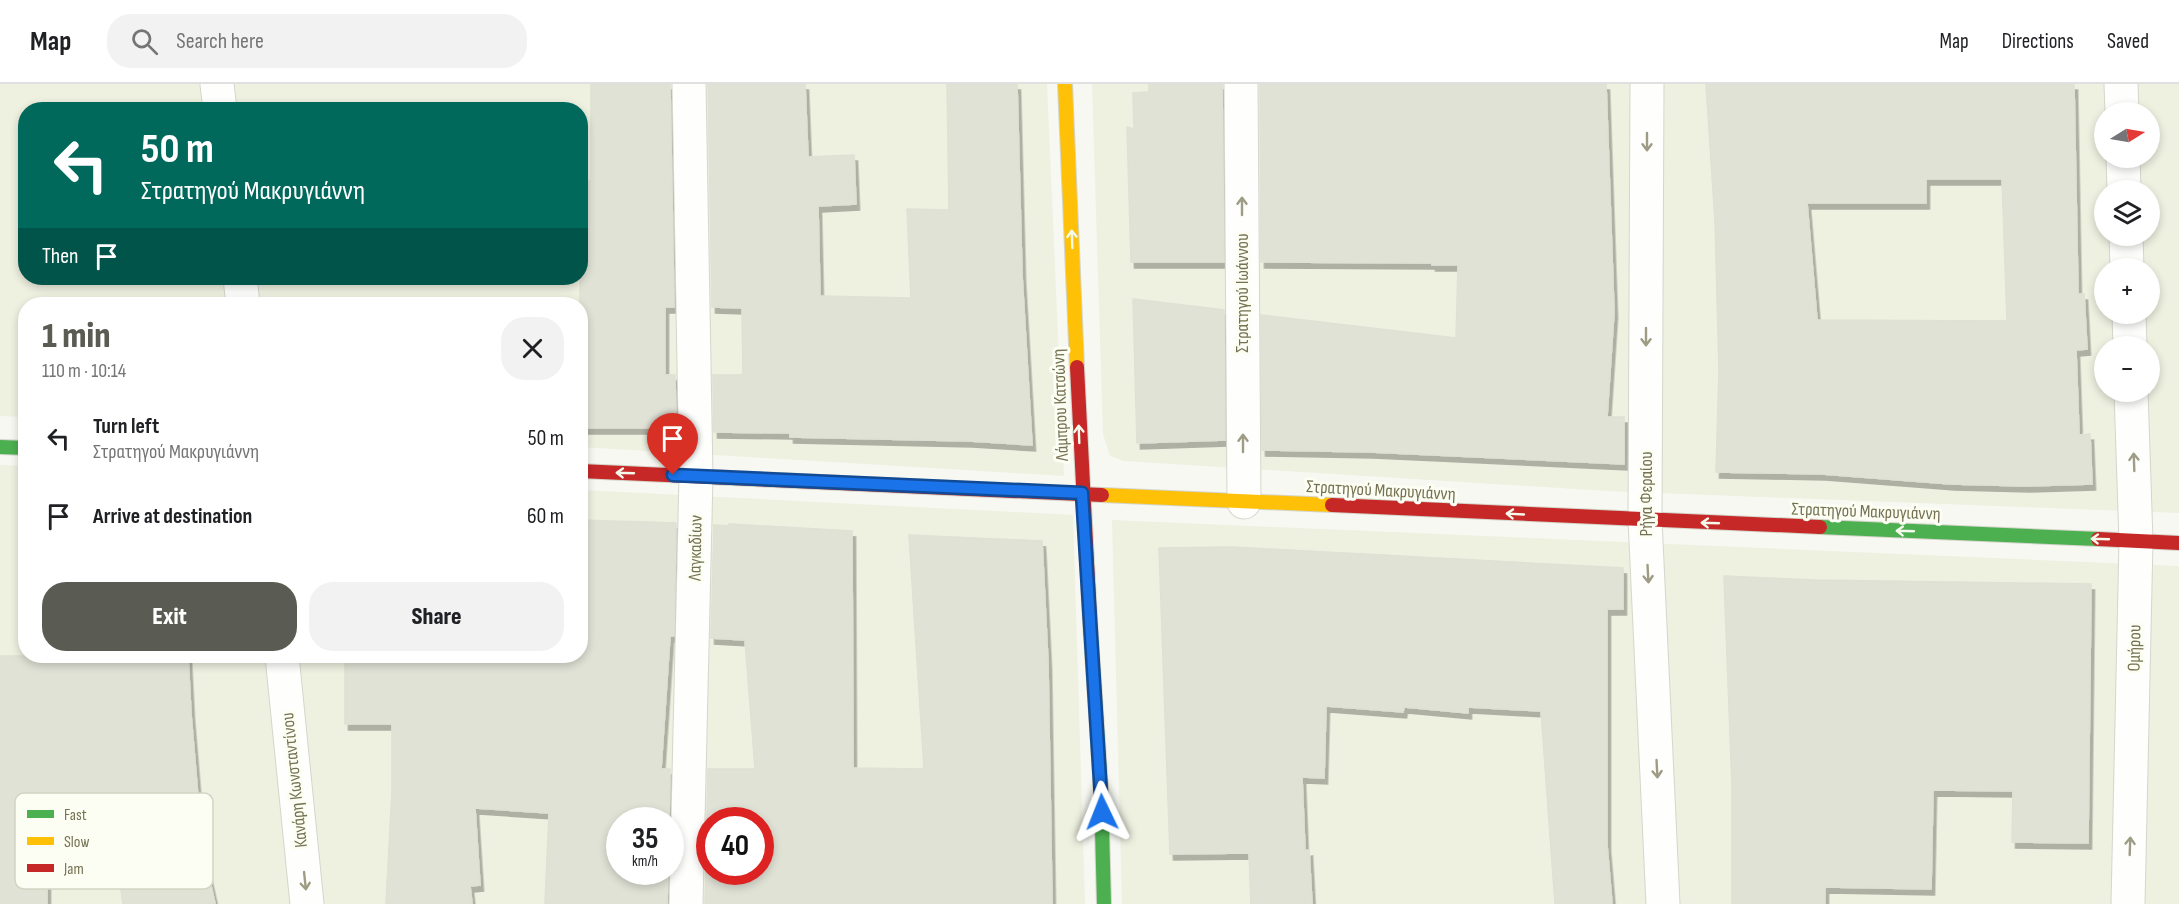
<!DOCTYPE html>
<html lang="en">
<head>
<meta charset="utf-8">
<style>
  :root { --surface:#fff; --page:#f2f2f2; --text:#202124; --muted:#757577; --line:#e0e0e0; --accent:#5a5b52 }
  body { margin:0; font-family:"Sofia Sans Condensed",sans-serif; background:var(--page); color:var(--text); height:100vh; display:flex; flex-direction:column; font-size:22px; white-space:nowrap }
  * { box-sizing:border-box; margin:0 }
  p { font-size:20px; color:var(--muted) }
  .icon { flex:none; width:33px; height:33px; fill:none; stroke:currentColor; stroke-width:2; stroke-linecap:round; stroke-linejoin:round }
  .map { position:relative; flex:1; overflow:hidden }
  .details { position:absolute; left:18px; top:213px; width:570px; height:366px; display:flex; flex-direction:column; background:var(--surface); border-radius:24px; box-shadow:0 3px 9px #0003 }
  .details>* { flex:none }
  .guide { position:absolute; left:18px; top:18px; width:570px; height:183px; border-radius:24px; box-shadow:0 3px 9px #0003; background:#00695c; color:#fff; overflow:hidden }
  .needle { width:39px; rotate:79deg }
  .fabs { position:absolute; left:2094px; top:18px; display:grid; gap:12px }
  .fabs a { display:grid; place-items:center; width:66px; height:66px; border-radius:50%; background:var(--surface); box-shadow:0 3px 9px #0003; font-size:30px }
  .speed { position:absolute; left:606px; top:723px; display:flex; gap:12px; font-size:30px; font-weight:700; text-align:center }
  .speed>* { display:grid; place-content:center; width:78px; height:78px; border-radius:50%; background:var(--surface); box-shadow:0 3px 9px #0003; line-height:1 }
  .speed small { font-size:15px; font-weight:400 }
  .speed .limit { border:9px solid #d22; background:#fff; color:#111 }
  .pin { position:absolute; display:grid; place-items:center; width:51px; height:51px; color:#fff; margin:-62px -26px; border-radius:50% 50% 50% 0; rotate:-45deg; box-shadow:0 0 6px #0007 }
  .pin .icon { rotate:45deg }
  .me { position:absolute; width:66px; margin:-33px; rotate:358deg; stroke-linejoin:round; filter:drop-shadow(0 0 4px #0008) }
  .turn { display:flex; align-items:center; gap:21px; height:126px; padding:0 24px; font-size:27px }
  .turn .icon { width:78px; height:78px; stroke-width:2.5 }
  .turn b { display:block; font-size:42px; line-height:51px }
  .then { display:flex; align-items:center; height:57px; padding:0 24px; background:#0003; gap:12px; font-size:22px }
  .round { display:grid; place-items:center; flex:none; width:63px; height:63px; border-radius:24px; background:var(--page) }
  .summary { display:flex; align-items:center; justify-content:space-between; height:102px; padding:0 24px }
  h1 { font-size:36px; font-weight:800; line-height:45px; color:var(--accent) }
  .primary-button { display:flex; gap:12px; margin-top:auto; padding:12px 24px }
  .primary-button a { flex:1; height:69px; border-radius:24px; background:var(--accent); color:#fff; font-size:24px; font-weight:800; line-height:69px; text-align:center }
  .primary-button a+a { background:var(--page); color:var(--text) }
  ul { padding:0; list-style:none }
  li { display:flex; align-items:center; gap:18px; height:78px; padding:0 24px }
  li div { flex:1 }
  li b { display:block; font-size:22px }
  li em { font-style:normal }
  header { display:flex; align-items:center; gap:36px; box-sizing:border-box; height:84px; padding:0 30px; background:var(--surface); border-bottom:2px solid var(--line) }
  header strong { font-size:28px }
  nav { display:flex; gap:33px; margin-inline-start:auto; font-size:21px }
  .search { width:420px; height:54px; background:var(--page); display:flex; align-items:center; gap:15px; box-sizing:border-box; padding:0 21px; border-radius:24px; color:var(--muted); font-size:22px }
  .map>svg:first-child { display:block }
  .residential { fill:#eef0e0; fill-rule:evenodd }
  .building { fill:#e1e2d6; stroke:#e0e0d4; stroke-width:1.5; fill-rule:evenodd; filter:url(#shadow) }
  .lines { fill:none; stroke-linecap:round; stroke-linejoin:round }
  .street-casing { stroke:#d5d6cc; stroke-width:35 }
  .fast-casing { stroke:#d4d5ca; stroke-width:16 }
  .slow-casing { stroke:#d4d5ca; stroke-width:16 }
  .jam-casing { stroke:#d4d5ca; stroke-width:16 }
  .street { stroke:#fefefd; stroke-width:33 }
  .fast { stroke:#4caf50; stroke-width:14 }
  .slow { stroke:#ffc107; stroke-width:14 }
  .jam { stroke:#c62828; stroke-width:14 }
  .oneway { stroke:#9e9c85 }
  .oneway2 { stroke:#f3faec }
  .route-casing { stroke:#114b97; stroke-width:15 }
  .route { stroke:#1a73e8; stroke-width:10 }
  .labels { text-anchor:middle; stroke-width:6; stroke-linejoin:round; paint-order:stroke }
  .street-label { font-size:18px; fill:#757252; stroke:#fcfef4 }
  .key { fill:#fcfef4; stroke:#d4d4c3; stroke-width:1.5 }
  .key-label { font-size:16px; fill:#757252 }
</style>
</head>
<body>
<header>
<strong>Map</strong>
<div class="search"><svg class="icon" aria-label="search" viewBox="0 0 24 24"><circle cx="10" cy="10" r="6"/><path d="M15 15l6 6"/></svg>Search here</div>
<nav><a>Map</a><a>Directions</a><a>Saved</a></nav>
</header>
<div class="map">
<svg width="2179" height="820" viewBox="0 0 2179 820">
  <defs>
    <filter id="shadow"><feDropShadow dx="3.5" dy="6" stdDeviation="0" flood-color="#0004"/></filter>
  </defs>
  <rect width="100%" height="100%" fill="#f7f8f1"/>
  <path class="residential" d="M 0,0 L 1047,0 L 1064,392 L 581,363 L 580,220 L 26,220 L 25,333 L 0,332 ZM 26,26 L 580,26 L 580,194 L 26,194 Z
    M 1092,0 L 2179,0 L 2179,429 L 1608,407 L 1124,377 L 1110,372 L 1103,350 ZM 2104,28 L 2150,28 L 2150,74 L 2104,74 ZM 2104,106 L 2150,106 L 2150,152 L 2104,152 ZM 2104,184 L 2150,184 L 2150,230 L 2104,230 ZM 2104,262 L 2150,262 L 2150,308 L 2104,308 Z
    M 0,381 L 25,382 L 26,572 L 580,572 L 581,406 L 1073,431 L 1085,820 L 0,820 ZM 620,736 L 670,736 L 670,788 L 620,788 ZM 710,736 L 760,736 L 760,788 L 710,788 Z
    M 1112,436 L 2179,482 L 2179,820 L 1122,820 Z"/>
  <path class="building" d="M 591,0 L 670,0 L 674,223 L 665,223 L 665,291 L 675,291 L 676,344 L 580,344 L 580,97 L 591,97 Z
    M 708,0 L 805,0 L 808,73 L 854,71 L 856,120 L 818,122 L 820,212 L 911,214 L 907,125 L 949,126 L 947,0 L 1017,0 L 1022,191 L 1032,361 L 969,357 L 790,353 L 790,349 L 714,348 L 713,291 L 743,291 L 742,224 L 712,223 Z
    M 1149,0 L 1222,0 L 1224,178 L 1131,178 L 1127,43 L 1134,45 L 1133,9 L 1149,8 Z
    M 1260,0 L 1606,0 L 1614,228 L 1607,333 L 1624,333 L 1624,380 L 1370,368 L 1262,366 L 1261,231 L 1456,254 L 1458,181 L 1432,181 L 1432,179 L 1261,178 Z
    M 1706,0 L 2074,0 L 2078,210 L 2084,210 L 2087,265 L 2076,266 L 2079,351 L 2090,350 L 2092,400 L 2026,402 L 1951,400 L 1822,390 L 1716,388 L 1719,287 L 1715,137 ZM 1926,95 L 2002,95 L 2007,237 L 1817,236 L 1807,119 L 1926,119 Z
    M 1133,215 L 1224,226 L 1225,356 L 1137,359 Z
    M 580,436 L 676,439 L 674,552 L 670,552 L 661,685 L 670,685 L 669,736 L 620,736 L 620,788 L 668,788 L 667,820 L 545,820 L 549,729 L 475,724 L 480,801 L 470,802 L 472,820 L 386,820 L 392,707 L 392,640 L 345,640 L 345,572 L 580,572 Z
    M 729,440 L 852,447 L 853,684 L 924,685 L 909,451 L 1042,457 L 1048,579 L 1052,820 L 705,820 L 708,685 L 755,685 L 745,556 L 711,554 L 714,441 L 729,442 ZM 710,736 L 760,736 L 760,788 L 710,788 Z
    M 1231,463 L 1623,484 L 1623,525 L 1607,525 L 1607,761 L 1612,820 L 1555,820 L 1541,627 L 1468,623 L 1468,629 L 1404,623 L 1403,628 L 1326,622 L 1324,694 L 1302,693 L 1305,767 L 1309,766 L 1312,820 L 1251,820 L 1249,769 L 1170,770 L 1159,464 Z
    M 1724,492 L 1815,496 L 2091,500 L 2088,759 L 2012,758 L 2013,707 L 1933,706 L 1931,805 L 1825,803 L 1825,820 L 1732,820 L 1732,704 Z
    M 0,572 L 188,572 L 191,630 L 202,761 L 215,820 L 123,820 L 117,778 L 47,779 L 47,820 L 0,820 Z"/>
  <g class="lines">
    <defs>
      <path id="street" d="M 217,0 L 220,26
        M 1241,0 L 1244,418
        M 1647,0 L 1645,436 L 1663,820
        M 2121,0 L 2122,28
        M 2123,74 L 2124,106
        M 2126,152 L 2127,184
        M 240,194 L 243,220
        M 2129,230 L 2130,262
        M 282,572 L 307,820
        M 686,820 L 696,392 L 689,0
        M 2128,820 L 2136,457 L 2131,308"/>
      <path id="fast" d="M 0,363 L 26,364
        M 1820,443 L 2098,455
        M 1090,537 L 1101,706 L 1104,820"/>
      <path id="slow" d="M 1065,0 L 1077,283
        M 1102,411 L 1332,421"/>
      <path id="jam" d="M 1077,283 L 1090,537
        M 580,387 L 1102,411
        M 1332,421 L 1820,443
        M 2098,455 L 2179,459"/>
    </defs>
    <use href="#street" class="street-casing"/>
    <use href="#fast" class="fast-casing"/>
    <use href="#slow" class="slow-casing"/>
    <use href="#jam" class="jam-casing"/>
    <use href="#street" class="street"/>
    <use href="#fast" class="fast"/>
    <use href="#slow" class="slow"/>
    <use href="#jam" class="jam"/>
  </g>
  <defs><path id="oneway-shaft" d="M-6 0H5M1.5-3L5.5 0L1.5 3" fill="none" stroke-width="1.6" stroke-linecap="round" stroke-linejoin="round" transform="scale(1.5)"/></defs>
  <g class="oneway">
    <use href="#oneway-shaft" transform="translate(1647 58) rotate(90)"/>
    <use href="#oneway-shaft" transform="translate(1242 122) rotate(-90)"/>
    <use href="#oneway-shaft" transform="translate(1646 253) rotate(90)"/>
    <use href="#oneway-shaft" transform="translate(1243 359) rotate(-90)"/>
    <use href="#oneway-shaft" transform="translate(2134 378) rotate(-92)"/>
    <use href="#oneway-shaft" transform="translate(1648 490) rotate(87)"/>
    <use href="#oneway-shaft" transform="translate(1657 685) rotate(87)"/>
    <use href="#oneway-shaft" transform="translate(2130 762) rotate(-88)"/>
    <use href="#oneway-shaft" transform="translate(305 797) rotate(84)"/>
  </g>
  <g class="oneway2">
    <use href="#oneway-shaft" transform="translate(1072 155) rotate(-92)"/>
    <use href="#oneway-shaft" transform="translate(1079 350) rotate(-92)"/>
    <use href="#oneway-shaft" transform="translate(625 389) rotate(-178)"/>
    <use href="#oneway-shaft" transform="translate(1515 430) rotate(-177)"/>
    <use href="#oneway-shaft" transform="translate(1710 439) rotate(-178)"/>
    <use href="#oneway-shaft" transform="translate(1905 447) rotate(-178)"/>
    <use href="#oneway-shaft" transform="translate(2100 455) rotate(-178)"/>
  </g>
  <g class="lines">
    <defs>
      <path id="route" d="M 673,391 L 1082,409 L 1102,728"/>
    </defs>
    <use href="#route" class="route-casing"/>
    <use href="#route" class="route"/>
  </g>
  <g class="labels">
    <g class="street-label">
      <text transform="translate(1242 209) rotate(-90)" y="6">Στρατηγού Ιωάννου</text>
      <text transform="translate(1060 321) rotate(-92)" y="6">Λάμπρου Κατσώνη</text>
      <text transform="translate(1381 406) rotate(3)" y="6">Στρατηγού Μακρυγιάννη</text>
      <text transform="translate(1646 410) rotate(-90)" y="6">Ρήγα Φεραίου</text>
      <text transform="translate(1866 427) rotate(2)" y="6">Στρατηγού Μακρυγιάννη</text>
      <text transform="translate(695 464) rotate(-89)" y="6">Λαγκαδίων</text>
      <text transform="translate(2134 564) rotate(-89)" y="6">Ομήρου</text>
      <text transform="translate(294 696) rotate(-96)" y="6">Κανάρη Κωνσταντίνου</text>
    </g>
  </g>
  <rect x="15" y="709" width="198" height="96" rx="9" class="key"/>
  <rect x="27" y="726" width="27" height="8" fill="#4caf50"/>
  <rect x="27" y="753" width="27" height="8" fill="#ffc107"/>
  <rect x="27" y="780" width="27" height="8" fill="#c62828"/>
  <g class="key-label">
    <text x="64" y="736">Fast</text>
    <text x="64" y="763">Slow</text>
    <text x="64" y="790">Jam</text>
  </g>
</svg>
<div class="fabs">
<a><svg class="needle" viewBox="-14 -14 28 28"><path d="M0-13l5 13h-10z" fill="#e53935"/><path d="M0 13l5-13h-10z" fill="#757577"/></svg></a>
<a><svg class="icon" aria-label="layers" viewBox="0 0 24 24"><path d="M12 4l9 5-9 5-9-5zM3 14l9 5 9-5"/></svg></a>
<a>+</a>
<a>−</a>
</div>
<div class="speed"><div>35<small>km/h</small></div><div class="limit">40</div></div>
<div class="pin" style="left:673px;top:391px;background:#d93025"><svg class="icon" aria-label="arrive" viewBox="0 0 24 24"><path d="M6 21V4h12l-3 4 3 4H6"/></svg></div>
<svg class="me" style="left:1102px;top:728px" viewBox="-20 -20 40 40"><path d="M0-17L14 15 0 8-14 15z" fill="#1a73e8" stroke="#fff" stroke-width="4"/></svg>
<div class="guide">
<div class="turn"><svg class="icon" aria-label="left" viewBox="0 0 24 24"><path d="M17 20v-9H6M10 6l-5 5 5 5"/></svg><div><b>50 m</b>Στρατηγού Μακρυγιάννη</div></div>
<div class="then">Then<svg class="icon" aria-label="arrive" viewBox="0 0 24 24"><path d="M6 21V4h12l-3 4 3 4H6"/></svg></div>
</div>
<section class="details">
<div class="summary"><div><h1>1 min</h1><p>110 m · 10:14</p></div><a class="round"><svg class="icon" aria-label="close" viewBox="0 0 24 24"><path d="M6 6l12 12M18 6L6 18"/></svg></a></div>
<ul>
<li><svg class="icon" aria-label="left" viewBox="0 0 24 24"><path d="M17 20v-9H6M10 6l-5 5 5 5"/></svg><div><b>Turn left</b><p>Στρατηγού Μακρυγιάννη</p></div><em>50 m</em></li>
<li><svg class="icon" aria-label="arrive" viewBox="0 0 24 24"><path d="M6 21V4h12l-3 4 3 4H6"/></svg><div><b>Arrive at destination</b></div><em>60 m</em></li>
</ul>
<div class="primary-button"><a>Exit</a><a>Share</a></div>
</section>
</div>
</body>
</html>
